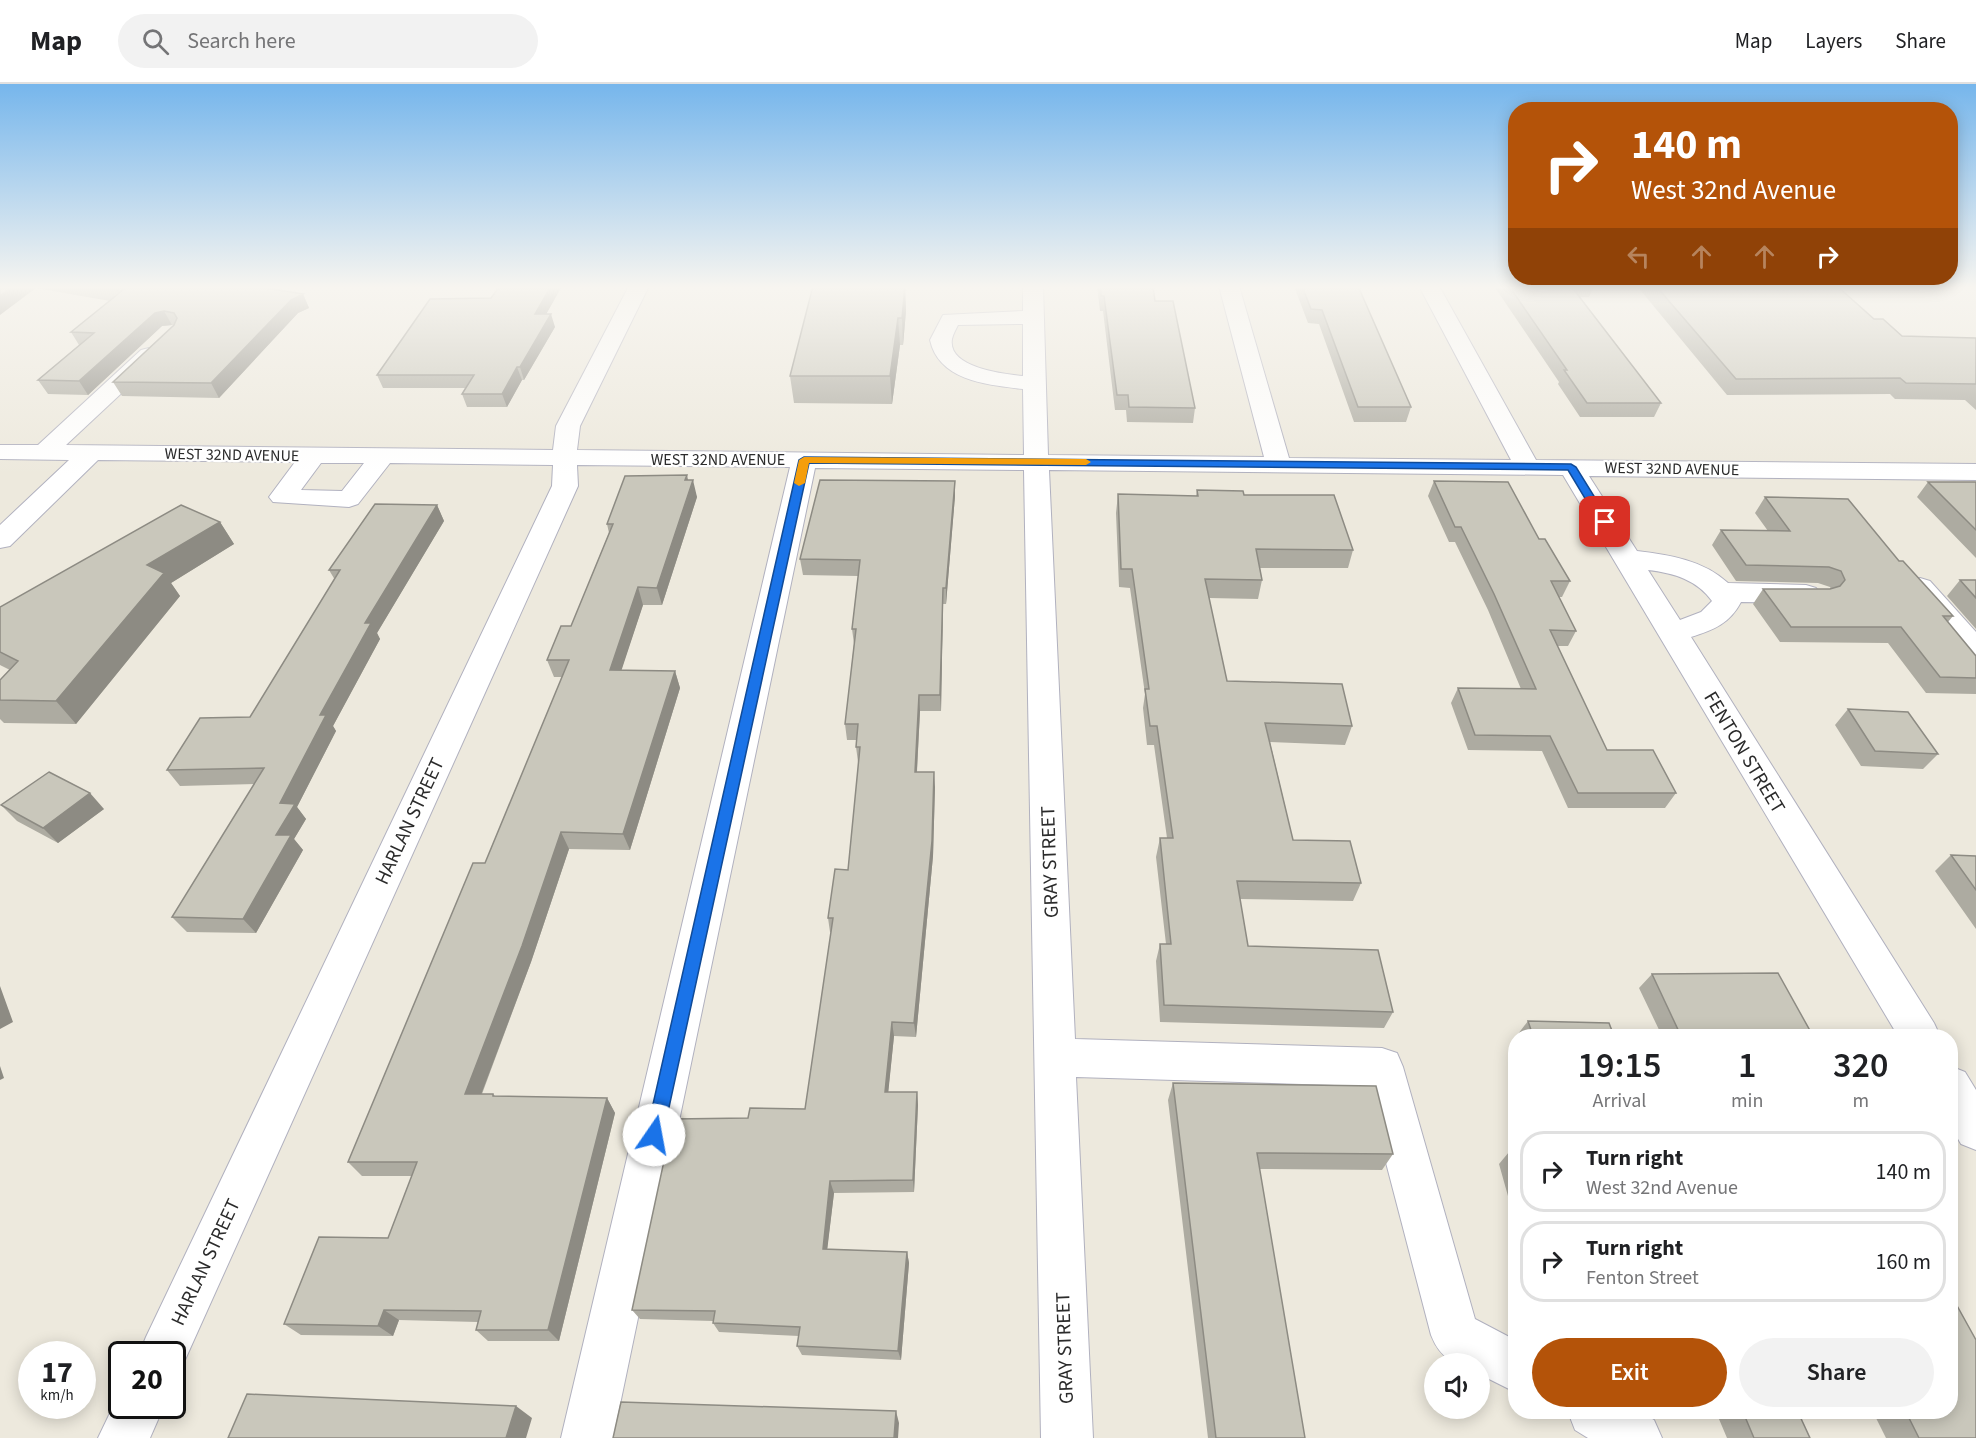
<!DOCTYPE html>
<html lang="en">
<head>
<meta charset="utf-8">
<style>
  :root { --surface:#fff; --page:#f2f2f2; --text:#202124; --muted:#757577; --line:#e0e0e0; --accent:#b45309 }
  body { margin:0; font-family:"Source Sans 3",sans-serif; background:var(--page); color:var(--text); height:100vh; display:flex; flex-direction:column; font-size:22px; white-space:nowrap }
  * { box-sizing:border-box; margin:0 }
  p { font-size:20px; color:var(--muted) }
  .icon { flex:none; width:33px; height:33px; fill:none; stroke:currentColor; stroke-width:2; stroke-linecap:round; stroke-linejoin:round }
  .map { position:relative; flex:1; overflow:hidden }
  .drawer { position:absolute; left:1508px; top:945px; width:450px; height:390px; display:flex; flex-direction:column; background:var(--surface); border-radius:24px; box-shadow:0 3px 15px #0003 }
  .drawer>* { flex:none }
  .top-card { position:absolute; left:1508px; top:18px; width:450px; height:183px; border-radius:24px; box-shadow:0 3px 15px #0003; background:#b45309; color:#fff; overflow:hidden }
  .fabs { position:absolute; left:1424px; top:1269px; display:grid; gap:12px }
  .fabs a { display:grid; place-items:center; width:66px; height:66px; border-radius:50%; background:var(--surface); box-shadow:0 3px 15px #0003; font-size:30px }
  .speed { position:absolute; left:18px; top:1257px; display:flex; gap:12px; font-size:30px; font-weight:700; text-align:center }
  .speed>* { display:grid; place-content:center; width:78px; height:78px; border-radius:50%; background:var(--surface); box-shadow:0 3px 15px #0003; line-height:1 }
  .speed small { font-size:15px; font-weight:400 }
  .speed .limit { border:3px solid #111; border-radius:9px; background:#fff; color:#111 }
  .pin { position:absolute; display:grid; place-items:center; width:51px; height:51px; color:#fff; margin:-26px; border-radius:12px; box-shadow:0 3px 9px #0006 }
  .me { position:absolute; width:66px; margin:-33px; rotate:12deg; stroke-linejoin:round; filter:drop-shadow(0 0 4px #0008) }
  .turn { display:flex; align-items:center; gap:21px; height:126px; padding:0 24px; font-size:27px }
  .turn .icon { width:78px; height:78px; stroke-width:2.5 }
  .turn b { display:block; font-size:42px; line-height:51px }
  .lanes { display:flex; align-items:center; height:57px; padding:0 24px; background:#0003; justify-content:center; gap:30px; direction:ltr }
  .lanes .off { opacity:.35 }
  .eta { display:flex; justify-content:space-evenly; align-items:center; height:102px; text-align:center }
  .eta b { font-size:36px; font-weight:600; line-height:42px }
  .cta { display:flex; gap:12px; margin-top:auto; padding:12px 24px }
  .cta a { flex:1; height:69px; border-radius:36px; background:var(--accent); color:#fff; font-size:24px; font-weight:600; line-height:69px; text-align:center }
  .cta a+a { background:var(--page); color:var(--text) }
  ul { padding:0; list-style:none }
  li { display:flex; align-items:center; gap:18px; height:81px; margin:0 12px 9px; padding:0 12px; border:3px solid var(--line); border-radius:24px }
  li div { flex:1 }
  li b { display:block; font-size:22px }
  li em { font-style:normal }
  header { display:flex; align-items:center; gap:36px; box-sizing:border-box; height:84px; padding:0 30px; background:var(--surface); border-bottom:2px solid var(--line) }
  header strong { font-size:28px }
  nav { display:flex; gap:33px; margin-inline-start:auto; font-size:21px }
  .search { width:420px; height:54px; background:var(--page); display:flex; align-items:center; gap:15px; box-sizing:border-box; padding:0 21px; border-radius:33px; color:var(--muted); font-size:22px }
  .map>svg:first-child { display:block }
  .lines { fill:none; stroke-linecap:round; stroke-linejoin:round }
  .minor-casing { stroke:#b1b1bf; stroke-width:2 }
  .minor { fill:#fff; fill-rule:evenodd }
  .wall { fill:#adaba1 }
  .shaded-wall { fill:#8d8b83 }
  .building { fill:#c9c7bb; stroke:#8d8b83; stroke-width:1.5 }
  .route { fill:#1a73e8; stroke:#114b97; stroke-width:1.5 }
  .slow { fill:#f59e0b }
  .labels { text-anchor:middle; stroke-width:4.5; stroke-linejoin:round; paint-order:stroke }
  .far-street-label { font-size:16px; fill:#2b2b2b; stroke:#fff }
  .street-label { font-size:20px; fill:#2b2b2b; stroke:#fff }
</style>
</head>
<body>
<header>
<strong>Map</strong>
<div class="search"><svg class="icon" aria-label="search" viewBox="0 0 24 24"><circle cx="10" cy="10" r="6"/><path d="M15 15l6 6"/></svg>Search here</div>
<nav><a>Map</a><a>Layers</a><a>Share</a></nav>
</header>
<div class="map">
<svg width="1976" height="1354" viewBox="0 0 1976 1354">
  <rect width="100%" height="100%" fill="#ede9dd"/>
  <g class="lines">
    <defs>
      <path id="minor" d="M 629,202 L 649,202 L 580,342 L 577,366 L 1024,371 L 1023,305 C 988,301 939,297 930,256 L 943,231 L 1023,227 L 1023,202 L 1043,202 L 1048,371 L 1264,373 L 1219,202 L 1239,202 L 1289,374 L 1511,376 L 1419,202 L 1439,202 L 1536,376 L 1976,380 L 1976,396 L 1589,392 L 1637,467 C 1670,471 1703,476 1728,499 L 1806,501 L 1816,504 L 1820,510 L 1816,516 L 1806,519 L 1741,518 C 1730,539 1714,546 1691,553 L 1934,939 L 1940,952 L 1898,952 L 1563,391 L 1049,386 L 1075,955 L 1382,964 L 1397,969 L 1403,983 L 1475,1235 L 1515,1256 L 1515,1308 L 1479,1290 L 1479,1280 C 1453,1280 1441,1276 1431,1251 L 1366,1002 L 1076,993 L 1093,1354 L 1041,1354 L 1024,386 L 815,384 L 613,1354 L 561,1354 L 790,383 L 577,381 L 578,402 L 180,1287 L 172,1291 L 172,1270 L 139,1270 L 146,1253 L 552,402 L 553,381 L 390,379 L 358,420 L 349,423 L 273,418 L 269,413 L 295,378 L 98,376 L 10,462 L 0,464 L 0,441 L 69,376 L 0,375 L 0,361 L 38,361 L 141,266 L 149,264 L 157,266 L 160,271 L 157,276 L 66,361 L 553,366 L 556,342 ZM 1023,240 L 1023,292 C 1004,290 947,284 952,255 C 953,250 956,245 958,241 ZM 321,379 L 364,379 L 342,407 L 301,406 ZM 1648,486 C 1674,489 1697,496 1712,517 L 1701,528 L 1680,536 Z
        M 1920,494 L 1930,497 L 1976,548 L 1976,577 L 1965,574 L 1910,509 L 1906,503 L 1910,497 Z
        M 1950,982 L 1965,988 L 1976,1006 L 1976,1066 L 1961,1060 L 1950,1041 Z
        M 122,1304 L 122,1322 L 164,1322 L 150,1354 L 98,1354 Z
        M 1568,1328 L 1640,1328 L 1654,1336 L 1662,1354 L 1588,1354 L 1575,1346 Z"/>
    </defs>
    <use href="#minor" class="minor-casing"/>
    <use href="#minor" class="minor"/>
  </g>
  <path class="wall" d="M 0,202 L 252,202 L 303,210 L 309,224 L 298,229 L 219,314 L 122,312 L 113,298 L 174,241 L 172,241 L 162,242 L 88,311 L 48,310 L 38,296 L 79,261 L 71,248 L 110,217 L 36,204 Z
    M 500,202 L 562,202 L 546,230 L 555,243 L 524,296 L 522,296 L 507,323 L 467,323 L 462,310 L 465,304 L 383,304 L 377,291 L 491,214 Z
    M 905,202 L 906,227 L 903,261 L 900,261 L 892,320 L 794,319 L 790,292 Z
    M 1097,202 L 1153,202 L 1155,217 L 1195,324 L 1193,339 L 1127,338 L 1126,326 L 1115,326 L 1103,227 L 1100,227 Z
    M 1294,202 L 1358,202 L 1411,323 L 1406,338 L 1354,338 L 1319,240 L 1308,239 Z
    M 1494,202 L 1594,202 L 1589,213 L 1580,213 L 1661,319 L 1654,333 L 1580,333 L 1558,300 L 1559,298 Z
    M 1637,202 L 1837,202 L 1874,235 L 1902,252 L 1976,254 L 1976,326 L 1965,316 L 1895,315 L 1890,310 L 1727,311 Z
    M 688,396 L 697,413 L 662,521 L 643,521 L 621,586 L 675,587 L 680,604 L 630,766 L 569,765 L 531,878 L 482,1010 L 493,1010 L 495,1012 L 607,1014 L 615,1029 L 559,1257 L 488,1257 L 476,1246 L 478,1238 L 399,1236 L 393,1252 L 301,1251 L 284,1240 L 388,1154 L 412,1092 L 362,1092 L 348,1078 L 485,779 L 562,593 L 554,593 L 547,576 L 571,542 L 609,449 L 607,440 Z
    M 955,397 L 955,412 L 946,520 L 943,520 L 941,627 L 920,627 L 917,688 L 935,703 L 933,772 L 916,953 L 894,952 L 888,1008 L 917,1008 L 918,1021 L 914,1108 L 834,1109 L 827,1165 L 907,1168 L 909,1179 L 901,1276 L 802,1271 L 797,1262 L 799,1252 L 719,1248 L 713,1239 L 713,1237 L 640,1235 L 632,1226 L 748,1034 L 805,1025 L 831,848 L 830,848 L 828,834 L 848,786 L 859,678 L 858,678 L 856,663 L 856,656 L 847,656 L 845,640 L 854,560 L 852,545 L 858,492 L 803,491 L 800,475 Z
    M 1434,397 L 1539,455 L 1570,497 L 1562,513 L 1559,513 L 1576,547 L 1568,562 L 1557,562 L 1607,666 L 1676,709 L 1665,724 L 1568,724 L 1542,667 L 1468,666 L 1451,619 L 1458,604 L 1521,605 L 1488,526 L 1455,458 L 1449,458 L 1428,412 Z
    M 1928,398 L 1976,398 L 1976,474 L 1917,413 Z
    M 1197,406 L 1244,411 L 1353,466 L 1348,484 L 1260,484 L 1262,496 L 1258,515 L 1209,514 L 1227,597 L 1352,642 L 1345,661 L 1270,658 L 1293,756 L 1361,799 L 1353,817 L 1240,815 L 1248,862 L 1393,928 L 1384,944 L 1160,938 L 1156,877 L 1160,860 L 1166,860 L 1156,773 L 1160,754 L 1167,754 L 1154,661 L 1147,661 L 1143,624 L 1145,610 L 1130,504 L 1119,503 L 1116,429 L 1118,410 L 1196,412 Z
    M 1765,413 L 1899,477 L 1953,532 L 1948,538 L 1976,572 L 1976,610 L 1926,609 L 1888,559 L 1780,558 L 1753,520 L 1763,505 L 1831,505 L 1830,503 L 1818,499 L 1736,497 L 1712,461 L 1721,446 L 1768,447 L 1755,429 Z
    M 437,421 L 444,437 L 377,549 L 380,555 L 333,642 L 336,647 L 297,723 L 306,735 L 294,755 L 303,766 L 256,849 L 187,848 L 172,833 L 255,700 L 180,702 L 167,686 L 250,633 L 335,496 L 329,486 Z
    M 220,438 L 234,460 L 171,499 L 180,512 L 76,640 L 4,639 L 0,635 L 0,596 L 10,586 L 0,581 L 0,523 Z
    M 1960,496 L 1976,496 L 1976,545 L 1947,512 Z
    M 1848,625 L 1938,670 L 1923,685 L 1861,682 L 1835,641 Z
    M 1,721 L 104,725 L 58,759 L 17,737 Z
    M 1951,771 L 1976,772 L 1976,845 L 1935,787 Z
    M 1652,890 L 1813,952 L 1662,952 L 1639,904 Z
    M 1528,937 L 1614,952 L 1518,952 L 1518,950 Z
    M 1173,999 L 1393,1070 L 1382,1086 L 1259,1085 L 1305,1354 L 1208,1354 L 1168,1016 Z
    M 1509,1068 L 1515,1068 L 1515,1137 L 1499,1080 Z
    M 1716,1328 L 1798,1328 L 1810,1354 L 1727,1354 Z
    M 1873,1328 L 1950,1328 L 1976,1354 L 1886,1354 Z"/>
  <path class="shaded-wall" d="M 14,202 L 35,202 L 36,204 L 0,231 L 0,212 Z
    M 551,202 L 562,202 L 539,243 L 535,230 Z
    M 905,202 L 906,227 L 903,261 L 902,234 Z
    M 303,210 L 309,224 L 298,229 L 219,314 L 211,299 L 291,216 Z
    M 164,227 L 172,241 L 162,242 L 88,311 L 79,297 L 155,229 Z
    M 551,230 L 555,243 L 524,296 L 520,283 Z
    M 898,234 L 900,261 L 892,320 L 890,292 Z
    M 517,283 L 522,296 L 507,323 L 502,310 Z
    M 687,391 L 690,406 L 693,396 L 697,413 L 662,521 L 657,504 Z
    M 955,397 L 955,412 L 946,520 L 946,504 Z
    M 437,421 L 444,437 L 377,549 L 380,555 L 333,642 L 336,647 L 297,723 L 306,735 L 294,755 L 303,766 L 256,849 L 243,835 L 276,751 L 280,719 L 320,631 L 365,539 Z
    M 220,438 L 234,460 L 171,499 L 180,512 L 76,640 L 56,617 L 147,481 Z
    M 638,503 L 643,521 L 616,603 L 610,586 Z
    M 943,504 L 943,520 L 941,627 L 940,611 Z
    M 675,587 L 680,604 L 630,766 L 623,750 Z
    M 919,611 L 920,627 L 916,703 L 915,688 Z
    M 934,688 L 935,703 L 933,772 L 916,953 L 914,939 Z
    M 90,709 L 104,725 L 58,759 L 43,744 Z
    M 561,748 L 569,765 L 531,878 L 476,1024 L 465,1010 Z
    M 0,902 L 13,938 L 0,945 Z
    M 892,938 L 894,952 L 887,1021 L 885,1008 Z
    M 0,982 L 4,994 L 0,996 Z
    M 917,1008 L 918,1021 L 914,1108 L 913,1096 Z
    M 607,1014 L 615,1029 L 559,1257 L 548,1246 Z
    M 830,1097 L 834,1109 L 826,1176 L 823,1165 Z
    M 907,1168 L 909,1179 L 901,1276 L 898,1267 Z
    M 384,1226 L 399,1236 L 393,1252 L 378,1242 Z
    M 516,1322 L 532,1334 L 526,1354 L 506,1354 Z
    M 896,1327 L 899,1339 L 898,1354 L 894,1354 Z"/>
  <path class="building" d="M 0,202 L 14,202 L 0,212 Z
    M 87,202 L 128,202 L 121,207 Z
    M 128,202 L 252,202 L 303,210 L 291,216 L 211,299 L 113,298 L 174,241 L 177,234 L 174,229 L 164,227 L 155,229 L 79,297 L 38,296 L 94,249 L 71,248 Z
    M 500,202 L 551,202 L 535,230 L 551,230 L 520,283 L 517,283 L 502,310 L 462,310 L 474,291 L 377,291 L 430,215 L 491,214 Z
    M 813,202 L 905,202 L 902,234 L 898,234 L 890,292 L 790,292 Z
    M 1100,202 L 1153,202 L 1155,217 L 1173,217 L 1195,324 L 1129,323 L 1128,311 L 1117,311 L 1104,212 L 1101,212 Z
    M 1302,202 L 1358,202 L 1411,323 L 1358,323 L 1322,226 L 1311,225 Z
    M 1509,202 L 1571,202 L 1661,319 L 1587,319 L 1564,286 L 1567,286 Z
    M 1656,202 L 1837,202 L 1874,235 L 1883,235 L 1902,252 L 1976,254 L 1976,300 L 1906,299 L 1900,294 L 1736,295 Z
    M 687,391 L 685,396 L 693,396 L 657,504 L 638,503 L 610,586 L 675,587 L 623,750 L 561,748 L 522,862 L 465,1010 L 493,1010 L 493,1012 L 607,1014 L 548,1246 L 476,1246 L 481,1227 L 384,1226 L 378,1242 L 284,1240 L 319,1153 L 388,1154 L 417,1078 L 348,1078 L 473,779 L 485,779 L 569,576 L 547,576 L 561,542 L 571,542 L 613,440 L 607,440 L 625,392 Z
    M 820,396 L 955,397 L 946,504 L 943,504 L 940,611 L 919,611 L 915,688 L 934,688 L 932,757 L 914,939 L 892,938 L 885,1008 L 917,1008 L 913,1096 L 830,1097 L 823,1165 L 907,1168 L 898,1267 L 797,1262 L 800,1243 L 713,1239 L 715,1227 L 632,1226 L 673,1035 L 748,1034 L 750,1024 L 805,1025 L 833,834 L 828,834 L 835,785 L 848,786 L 860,663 L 856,663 L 858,640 L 845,640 L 856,545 L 852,545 L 860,476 L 800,475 Z
    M 1434,397 L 1508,398 L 1539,455 L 1545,455 L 1570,497 L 1551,497 L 1576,547 L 1550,546 L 1607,666 L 1653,666 L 1676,709 L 1578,709 L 1550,652 L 1475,651 L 1458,604 L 1536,605 L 1494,510 L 1461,443 L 1455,443 Z
    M 1928,398 L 1976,398 L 1976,446 Z
    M 1197,406 L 1243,407 L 1244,411 L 1334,411 L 1353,466 L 1256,465 L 1262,496 L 1205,495 L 1227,597 L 1342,600 L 1352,642 L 1265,639 L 1293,756 L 1350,757 L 1361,799 L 1237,797 L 1248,862 L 1378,866 L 1393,928 L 1164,921 L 1160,860 L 1171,860 L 1160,754 L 1173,754 L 1157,642 L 1150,642 L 1145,605 L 1149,605 L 1132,485 L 1121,485 L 1118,410 L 1198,412 Z
    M 1765,413 L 1848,415 L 1899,477 L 1903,477 L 1953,532 L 1943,532 L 1976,572 L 1976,594 L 1940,593 L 1901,543 L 1791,543 L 1763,505 L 1830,505 L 1840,502 L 1845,496 L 1841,487 L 1829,483 L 1746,481 L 1721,446 L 1790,447 Z
    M 375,420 L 437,421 L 365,539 L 371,539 L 320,631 L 326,631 L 280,719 L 295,720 L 276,751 L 291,751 L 243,835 L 172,833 L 264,684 L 167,686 L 200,634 L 250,633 L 340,486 L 329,486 Z
    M 181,421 L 220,438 L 147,481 L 164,489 L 56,617 L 0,616 L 0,596 L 18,577 L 0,568 L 0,523 Z
    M 1960,496 L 1976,496 L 1976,514 Z
    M 1848,625 L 1908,628 L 1938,670 L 1875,667 Z
    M 49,688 L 90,709 L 43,744 L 1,721 Z
    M 1951,771 L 1976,772 L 1976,806 Z
    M 1778,889 L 1813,952 L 1681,952 L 1652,890 Z
    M 1528,937 L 1609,939 L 1614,952 L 1533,952 Z
    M 1173,999 L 1376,1002 L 1393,1070 L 1257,1069 L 1305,1354 L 1216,1354 Z
    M 1509,1068 L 1515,1068 L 1515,1086 Z
    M 1950,1209 L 1976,1256 L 1976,1354 L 1919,1354 L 1906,1328 L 1950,1328 Z
    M 247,1310 L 516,1322 L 506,1354 L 228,1354 Z
    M 621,1318 L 896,1327 L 894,1354 L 613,1354 Z
    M 1743,1328 L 1798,1328 L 1810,1354 L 1754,1354 Z"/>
  <linearGradient id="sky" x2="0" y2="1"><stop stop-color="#76b6ec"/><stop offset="0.52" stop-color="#f7f5f0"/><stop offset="1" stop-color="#f7f5f0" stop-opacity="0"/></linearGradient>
  <rect width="1976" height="391" fill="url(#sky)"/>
  <path class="route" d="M 804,373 L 1571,380 L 1576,383 L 1610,438 L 1605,442 L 1601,441 L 1568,386 L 809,379 L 663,1051 L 661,1057 L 654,1060 L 648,1057 L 646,1051 L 799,376 Z"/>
  <path class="slow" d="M 804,373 L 1086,375 L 1091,378 L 1086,381 L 809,379 L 805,399 L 799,402 L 794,399 L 799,376 Z"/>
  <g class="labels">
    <g class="far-street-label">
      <text transform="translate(232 370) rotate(1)" y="6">WEST 32ND AVENUE</text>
      <text x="718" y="381">WEST 32ND AVENUE</text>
      <text transform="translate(1672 384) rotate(1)" y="6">WEST 32ND AVENUE</text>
    </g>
    <g class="street-label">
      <text transform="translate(1745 668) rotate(59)" y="7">FENTON STREET</text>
      <text transform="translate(409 737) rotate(-65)" y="7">HARLAN STREET</text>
      <text transform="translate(1049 778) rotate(-92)" y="7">GRAY STREET</text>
      <text transform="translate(205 1178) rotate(-65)" y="7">HARLAN STREET</text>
      <text transform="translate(1064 1264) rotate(-92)" y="7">GRAY STREET</text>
    </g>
  </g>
</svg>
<div class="fabs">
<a><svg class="icon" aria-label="sound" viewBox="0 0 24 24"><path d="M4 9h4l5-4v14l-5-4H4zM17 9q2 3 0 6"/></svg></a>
</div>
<div class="speed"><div>17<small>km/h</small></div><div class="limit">20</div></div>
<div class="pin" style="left:1605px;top:438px;background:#d93025"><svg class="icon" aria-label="arrive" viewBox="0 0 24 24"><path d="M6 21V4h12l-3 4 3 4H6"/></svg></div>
<svg class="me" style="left:654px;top:1051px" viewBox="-20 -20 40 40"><circle r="19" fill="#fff"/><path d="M0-13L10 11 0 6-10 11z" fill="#1a73e8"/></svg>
<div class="top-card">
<div class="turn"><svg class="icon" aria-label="right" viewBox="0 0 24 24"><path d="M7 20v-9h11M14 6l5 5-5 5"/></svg><div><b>140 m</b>West 32nd Avenue</div></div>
<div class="lanes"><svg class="icon off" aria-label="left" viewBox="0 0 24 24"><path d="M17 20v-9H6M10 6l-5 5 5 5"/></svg><svg class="icon off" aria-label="ahead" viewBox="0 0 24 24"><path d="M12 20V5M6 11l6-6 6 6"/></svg><svg class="icon off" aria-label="ahead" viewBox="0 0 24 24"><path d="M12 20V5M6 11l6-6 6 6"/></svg><svg class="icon" aria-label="right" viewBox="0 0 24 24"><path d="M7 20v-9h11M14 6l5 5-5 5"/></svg></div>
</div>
<section class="drawer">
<div class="eta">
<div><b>19:15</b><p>Arrival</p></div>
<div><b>1</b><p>min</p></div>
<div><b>320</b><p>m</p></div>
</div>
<ul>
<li><svg class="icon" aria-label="right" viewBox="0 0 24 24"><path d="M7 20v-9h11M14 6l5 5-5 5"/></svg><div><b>Turn right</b><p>West 32nd Avenue</p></div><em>140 m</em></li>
<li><svg class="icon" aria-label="right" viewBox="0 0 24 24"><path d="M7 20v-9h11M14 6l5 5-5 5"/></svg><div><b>Turn right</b><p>Fenton Street</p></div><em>160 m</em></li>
</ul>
<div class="cta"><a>Exit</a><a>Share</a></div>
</section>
</div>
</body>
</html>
